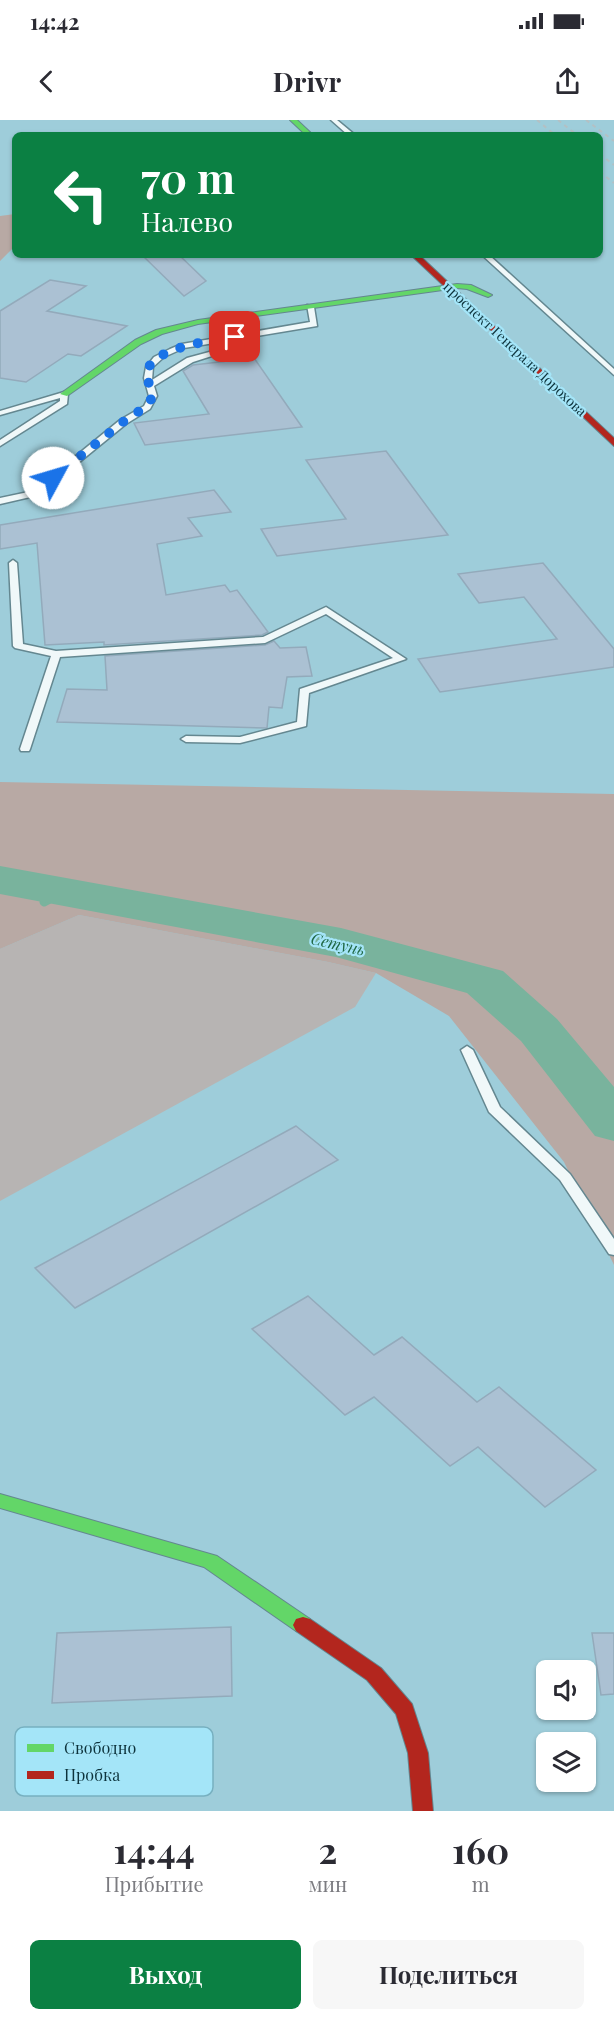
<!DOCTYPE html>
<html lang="ru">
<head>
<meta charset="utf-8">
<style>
  :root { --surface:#fff; --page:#f7f7f7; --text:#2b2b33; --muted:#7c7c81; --accent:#0b8043 }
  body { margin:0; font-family:"Playfair Display",serif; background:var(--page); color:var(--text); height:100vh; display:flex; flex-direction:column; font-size:22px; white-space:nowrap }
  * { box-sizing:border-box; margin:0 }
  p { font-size:20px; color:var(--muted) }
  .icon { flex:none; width:33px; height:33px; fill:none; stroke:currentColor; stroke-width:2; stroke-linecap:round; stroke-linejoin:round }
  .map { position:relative; height:1691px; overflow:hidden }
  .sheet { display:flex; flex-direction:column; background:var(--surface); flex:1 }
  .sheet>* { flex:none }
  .hud { position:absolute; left:12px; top:12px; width:591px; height:126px; border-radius:9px; box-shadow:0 2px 4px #0004; background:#0b8043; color:#fff; overflow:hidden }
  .controls { position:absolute; left:536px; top:1540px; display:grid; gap:12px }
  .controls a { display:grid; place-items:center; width:60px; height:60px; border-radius:9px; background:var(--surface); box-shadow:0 2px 4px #0004; font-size:30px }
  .pin { position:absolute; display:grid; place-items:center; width:51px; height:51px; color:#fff; margin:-26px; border-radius:12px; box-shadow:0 3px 9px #0006 }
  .me { position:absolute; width:66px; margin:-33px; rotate:51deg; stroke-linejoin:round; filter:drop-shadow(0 0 4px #0008) }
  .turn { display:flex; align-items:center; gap:21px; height:126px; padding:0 30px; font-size:27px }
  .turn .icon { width:78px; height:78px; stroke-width:2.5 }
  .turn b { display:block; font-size:42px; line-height:51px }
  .eta { display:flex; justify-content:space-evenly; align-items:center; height:102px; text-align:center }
  .eta b { font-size:36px; font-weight:700; line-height:42px }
  .primary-button { display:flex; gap:12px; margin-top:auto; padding:12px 30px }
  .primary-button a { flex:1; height:69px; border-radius:9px; background:var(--accent); color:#fff; font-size:24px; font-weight:700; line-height:69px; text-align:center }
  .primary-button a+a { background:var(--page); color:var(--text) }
  .status { display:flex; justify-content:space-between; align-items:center; height:42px; padding:0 30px; background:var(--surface); direction:ltr }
  .status svg { height:16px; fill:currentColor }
  header { display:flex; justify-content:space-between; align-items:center; height:78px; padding:0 30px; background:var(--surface); font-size:27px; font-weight:700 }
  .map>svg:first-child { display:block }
  .green { fill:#b7b4b3 }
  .forest { fill:#b8a9a4 }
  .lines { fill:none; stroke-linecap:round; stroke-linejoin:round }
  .stream-far1 { stroke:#79b39d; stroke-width:7 }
  .stream { stroke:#79b39d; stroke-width:9 }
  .river { fill:#79b39d; fill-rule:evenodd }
  .building { fill:#abc1d3; stroke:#93aabb; stroke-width:1.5 }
  .lane-casing { stroke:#648790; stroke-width:3 }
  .fast-casing { stroke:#648790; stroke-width:2 }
  .jam-casing { stroke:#648790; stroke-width:2 }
  .lane { fill:#f0f8f9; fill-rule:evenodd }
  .fast { fill:#63d668; fill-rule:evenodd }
  .jam { fill:#b3261e; fill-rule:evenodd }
  .rail { stroke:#b3c0c4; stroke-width:2; stroke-dasharray:4 4; stroke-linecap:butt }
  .route { stroke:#1a73e8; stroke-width:10; stroke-dasharray:0 18 }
  .labels { text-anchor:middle; stroke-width:4.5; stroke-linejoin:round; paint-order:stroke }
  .far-street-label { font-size:14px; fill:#0d333c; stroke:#a4e5f8 }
  .water-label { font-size:16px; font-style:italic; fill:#1f6743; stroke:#a4e5f8 }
  .key { fill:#a4e5f8; stroke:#77b0c0; stroke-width:1.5 }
  .key-label { font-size:16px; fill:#0d333c }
</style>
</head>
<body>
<div class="status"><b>14:42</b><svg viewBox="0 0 49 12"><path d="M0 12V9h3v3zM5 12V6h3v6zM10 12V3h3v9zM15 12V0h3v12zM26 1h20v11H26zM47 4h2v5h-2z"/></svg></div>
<header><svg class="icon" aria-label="back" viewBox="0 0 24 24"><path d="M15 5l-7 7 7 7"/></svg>Drivr<svg class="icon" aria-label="share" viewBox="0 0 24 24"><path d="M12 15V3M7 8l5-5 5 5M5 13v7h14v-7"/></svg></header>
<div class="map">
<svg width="614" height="1691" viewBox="0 0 614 1691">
  <rect width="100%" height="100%" fill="#9ecdda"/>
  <path class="green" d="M 79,795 L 328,842 L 376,853 L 355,887 L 0,1081 L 0,829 Z"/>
  <path class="forest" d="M 15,94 L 15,126 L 0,141 L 0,96 Z
    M 0,662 L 614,674 L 614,1145 L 564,1042 L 449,896 L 376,853 L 328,842 L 79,795 L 0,829 Z"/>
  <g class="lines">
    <path class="stream-far1" d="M 58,775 L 62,773"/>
    <path class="stream" d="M 44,782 L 61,773"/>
    <path class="river" d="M 0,746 L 341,808 L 503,851 L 557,899 L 614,967 L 614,1021 L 595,1016 L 521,921 L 467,873 L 336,837 L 0,774 Z"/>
  </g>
  <path class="building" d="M 142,135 L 179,135 L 206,161 L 184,176 Z
    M 50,160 L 86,166 L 47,191 L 127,206 L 81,236 L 68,234 L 26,262 L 0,258 L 0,191 Z
    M 254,238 L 302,307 L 145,325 L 134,303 L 209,294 L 183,251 L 193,245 Z
    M 386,331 L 448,415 L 277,436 L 261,409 L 346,399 L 306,340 Z
    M 214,370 L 231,392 L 188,398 L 202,416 L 157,424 L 166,475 L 225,465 L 230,472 L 237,470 L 268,512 L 262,515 L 104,525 L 104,522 L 45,525 L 37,423 L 0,429 L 0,405 Z
    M 543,443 L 614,529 L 614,547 L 440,572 L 418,539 L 557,519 L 524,477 L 479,483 L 458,454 Z
    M 274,521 L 280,528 L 306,527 L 312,556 L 287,557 L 282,588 L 269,587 L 267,608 L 57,602 L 67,569 L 107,570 L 105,536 L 265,525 Z
    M 296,1006 L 338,1040 L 75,1188 L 35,1148 Z
    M 308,1176 L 374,1235 L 402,1217 L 477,1282 L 499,1267 L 596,1350 L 545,1387 L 478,1327 L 450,1346 L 374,1277 L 345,1295 L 252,1209 Z
    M 231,1507 L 232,1576 L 52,1583 L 57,1513 Z
    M 592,1513 L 614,1513 L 614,1574 L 601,1575 Z"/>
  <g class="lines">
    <defs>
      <path id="lane" d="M 331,0 L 337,0 L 355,15 L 348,15 Z
        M 482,135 L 489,135 L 614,249 L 614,255 Z
        M 307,185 L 314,187 L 317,206 L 184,228 L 164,237 L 153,247 L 152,260 L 187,238 L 239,224 L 243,226 L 193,242 L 154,266 L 157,276 L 150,289 L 126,304 L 39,375 L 0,384 L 0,378 L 33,371 L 120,300 L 144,286 L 149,276 L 144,258 L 146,247 L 154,237 L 170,229 L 182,224 L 310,202 Z
        M 64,272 L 68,274 L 67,284 L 0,326 L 0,320 L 60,281 L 60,278 L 0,295 L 0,291 Z
        M 13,440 L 17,443 L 23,524 L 56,531 L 263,517 L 326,487 L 406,539 L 309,573 L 306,606 L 240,623 L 186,622 L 181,619 L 186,616 L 240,617 L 297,602 L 300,569 L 393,538 L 326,494 L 265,523 L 60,537 L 30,629 L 29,631 L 21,631 L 20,629 L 51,536 L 15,528 L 13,526 L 9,443 Z
        M 467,926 L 473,930 L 500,987 L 570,1054 L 614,1119 L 614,1135 L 609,1134 L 560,1060 L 489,992 L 461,930 Z"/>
      <path id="fast" d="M 290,0 L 297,0 L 313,15 L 306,15 Z
        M 457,164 L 471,165 L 492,175 L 488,177 L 467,169 L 457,168 L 198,204 L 162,214 L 141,224 L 67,276 L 60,274 L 135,220 L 156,210 L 198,200 Z
        M 0,1374 L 217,1436 L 310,1499 L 313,1505 L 310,1511 L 303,1513 L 296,1511 L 204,1447 L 0,1388 Z"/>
      <path id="jam" d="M 411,135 L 419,135 L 614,318 L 614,326 Z
        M 303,1497 L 310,1499 L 381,1548 L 412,1584 L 428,1633 L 433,1691 L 413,1691 L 408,1633 L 396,1594 L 367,1560 L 296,1511 L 293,1505 L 296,1499 Z"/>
    </defs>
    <use href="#lane" class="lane-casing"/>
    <use href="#fast" class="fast-casing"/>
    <use href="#jam" class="jam-casing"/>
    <use href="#lane" class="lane"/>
    <use href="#fast" class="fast"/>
    <use href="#jam" class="jam"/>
    <path class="rail" d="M 537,0 L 555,15
      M 558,0 L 577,15
      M 586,0 L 614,21
      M 600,34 L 614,45
      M 600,52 L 614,63"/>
  </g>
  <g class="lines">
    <path class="route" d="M 53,358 L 123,302 L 147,286 L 153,276 C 151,270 147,260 147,253 C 150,227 215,220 235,217"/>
  </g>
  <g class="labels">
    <g class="far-street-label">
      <text transform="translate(515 229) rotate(43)" y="5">проспект Генерала Дорохова</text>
    </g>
    <g class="water-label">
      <text transform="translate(338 824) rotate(13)" y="6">Сетунь</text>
    </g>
  </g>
  <rect x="15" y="1607" width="198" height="69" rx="9" class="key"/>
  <rect x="27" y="1624" width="27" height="8" fill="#63d668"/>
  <rect x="27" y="1651" width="27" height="8" fill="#b3261e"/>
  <g class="key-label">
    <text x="64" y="1634">Свободно</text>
    <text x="64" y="1661">Пробка</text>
  </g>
</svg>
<div class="controls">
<a><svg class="icon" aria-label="sound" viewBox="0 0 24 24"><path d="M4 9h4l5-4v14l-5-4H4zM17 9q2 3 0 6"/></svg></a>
<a><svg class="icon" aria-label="layers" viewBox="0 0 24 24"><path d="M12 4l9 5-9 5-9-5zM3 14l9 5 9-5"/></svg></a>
</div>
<div class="pin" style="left:235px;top:217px;background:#d93025"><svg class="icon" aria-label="arrive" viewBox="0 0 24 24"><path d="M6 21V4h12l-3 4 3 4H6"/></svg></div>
<svg class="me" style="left:53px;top:358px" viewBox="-20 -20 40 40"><circle r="19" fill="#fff"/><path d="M0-13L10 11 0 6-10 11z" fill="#1a73e8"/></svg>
<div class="hud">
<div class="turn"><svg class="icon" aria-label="left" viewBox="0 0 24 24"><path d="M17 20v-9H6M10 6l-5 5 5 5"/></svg><div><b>70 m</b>Налево</div></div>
</div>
</div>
<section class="sheet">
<div class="eta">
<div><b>14:44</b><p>Прибытие</p></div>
<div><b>2</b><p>мин</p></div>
<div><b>160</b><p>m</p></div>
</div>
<div class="primary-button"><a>Выход</a><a>Поделиться</a></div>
</section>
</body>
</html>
